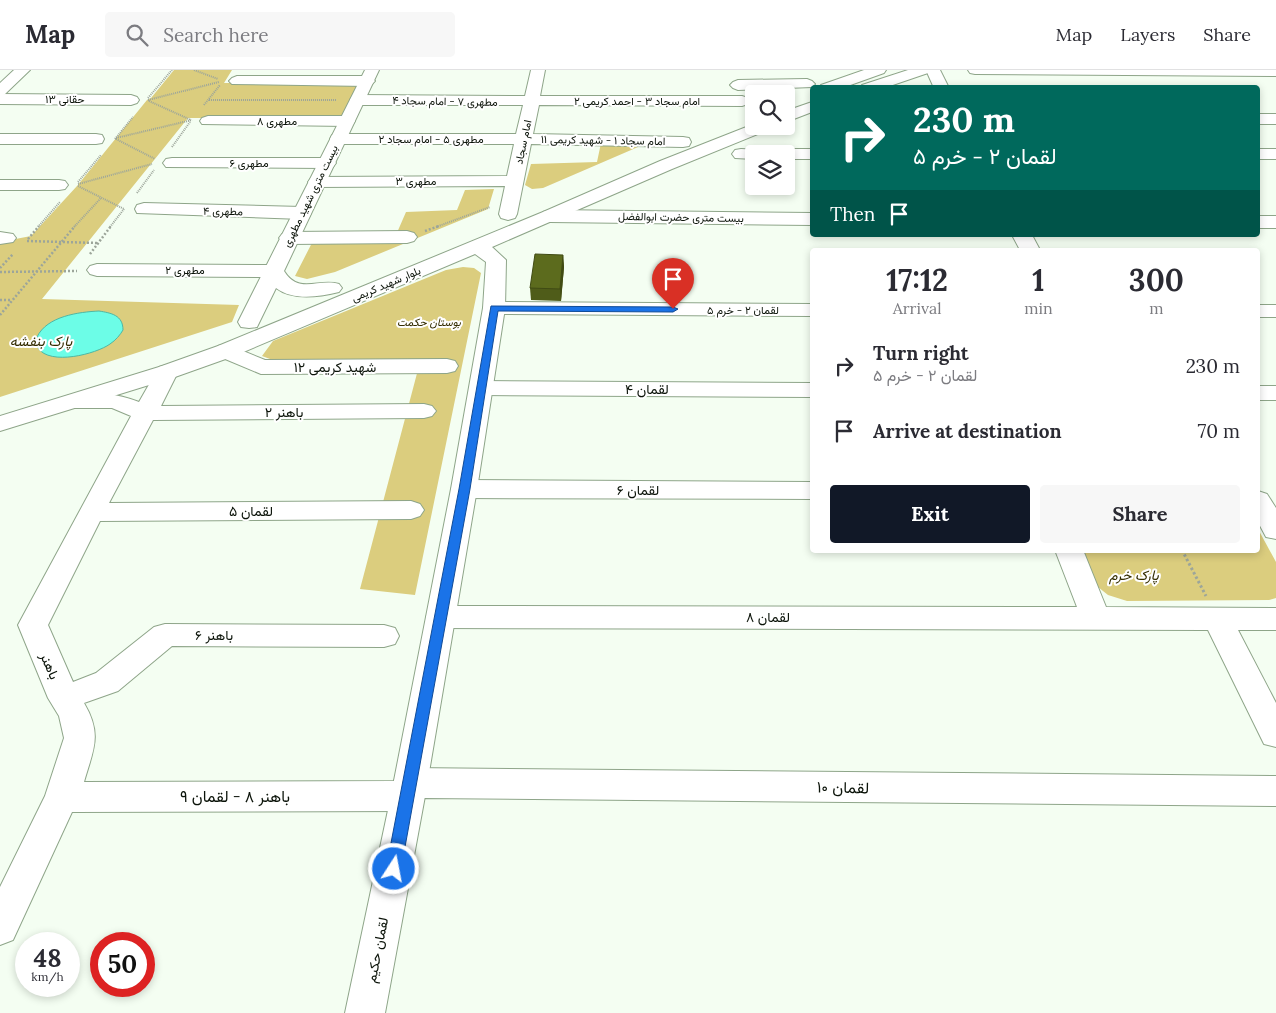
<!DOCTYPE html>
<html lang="en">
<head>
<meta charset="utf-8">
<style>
  :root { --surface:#fff; --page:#f7f7f7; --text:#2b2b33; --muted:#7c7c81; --line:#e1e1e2; --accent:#111827 }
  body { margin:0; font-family:Lora,Vazirmatn,serif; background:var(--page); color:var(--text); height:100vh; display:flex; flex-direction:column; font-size:19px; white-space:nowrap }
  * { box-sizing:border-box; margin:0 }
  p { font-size:16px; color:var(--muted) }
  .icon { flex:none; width:28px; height:28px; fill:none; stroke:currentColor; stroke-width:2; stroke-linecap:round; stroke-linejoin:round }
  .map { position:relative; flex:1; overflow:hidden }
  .sheet { position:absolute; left:810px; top:178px; width:450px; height:305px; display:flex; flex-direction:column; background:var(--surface); border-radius:5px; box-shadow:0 2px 8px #0003 }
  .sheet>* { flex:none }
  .guide { position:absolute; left:810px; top:15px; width:450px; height:152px; border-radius:5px; box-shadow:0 2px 8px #0003; background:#00695c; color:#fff; overflow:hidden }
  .fabs { position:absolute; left:745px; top:15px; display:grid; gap:10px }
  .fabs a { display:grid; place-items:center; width:50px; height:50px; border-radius:5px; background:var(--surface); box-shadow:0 2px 8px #0003; font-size:25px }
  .speed { position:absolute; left:15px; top:862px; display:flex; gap:10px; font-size:25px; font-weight:700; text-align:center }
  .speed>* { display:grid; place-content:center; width:65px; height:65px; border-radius:50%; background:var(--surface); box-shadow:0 2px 8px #0003; line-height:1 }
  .speed small { font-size:12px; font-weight:400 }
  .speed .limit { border:8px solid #d22; background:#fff; color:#111 }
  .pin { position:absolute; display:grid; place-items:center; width:42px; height:42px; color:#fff; margin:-51px -21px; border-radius:50% 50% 50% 0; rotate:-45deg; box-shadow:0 0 5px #0007 }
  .pin .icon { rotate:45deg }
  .me { position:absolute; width:55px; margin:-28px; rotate:11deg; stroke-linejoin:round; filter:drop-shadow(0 0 4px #0008) }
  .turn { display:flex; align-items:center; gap:18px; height:105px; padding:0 20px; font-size:22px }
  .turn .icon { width:65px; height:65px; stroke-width:2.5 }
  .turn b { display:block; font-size:35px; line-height:42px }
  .then { display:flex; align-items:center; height:48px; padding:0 20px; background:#0003; gap:10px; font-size:19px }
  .eta { display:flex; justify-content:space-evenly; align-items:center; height:85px; text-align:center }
  .eta b { font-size:30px; font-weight:800; line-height:35px }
  .action { display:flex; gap:10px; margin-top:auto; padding:10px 20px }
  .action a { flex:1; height:58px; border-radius:5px; background:var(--accent); color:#fff; font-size:20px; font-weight:800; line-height:58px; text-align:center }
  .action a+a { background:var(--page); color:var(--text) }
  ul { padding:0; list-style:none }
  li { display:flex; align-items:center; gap:15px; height:65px; padding:0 20px }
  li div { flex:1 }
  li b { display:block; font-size:19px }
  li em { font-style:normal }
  header { display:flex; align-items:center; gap:30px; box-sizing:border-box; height:70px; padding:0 25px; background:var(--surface); border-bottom:1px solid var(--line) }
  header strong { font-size:24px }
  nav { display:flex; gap:28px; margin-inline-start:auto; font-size:18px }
  .search { width:350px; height:45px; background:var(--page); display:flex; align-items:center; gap:12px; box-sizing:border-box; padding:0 18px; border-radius:5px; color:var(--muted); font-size:19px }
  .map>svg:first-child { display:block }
  .green { fill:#dbcd7e }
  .water { fill:#6cfde7; stroke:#4fb7a4 }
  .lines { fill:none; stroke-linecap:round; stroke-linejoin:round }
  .minor-casing { stroke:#8ea589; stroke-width:2 }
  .major-casing { stroke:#8ea589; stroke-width:2 }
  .path-far2 { stroke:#9ca59a; stroke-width:2; stroke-dasharray:1 1; stroke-linecap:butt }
  .path-far1 { stroke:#9ca59a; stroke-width:2.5; stroke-dasharray:2 2; stroke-linecap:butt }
  .path { stroke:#9ca59a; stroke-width:3; stroke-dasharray:2.5 2.5; stroke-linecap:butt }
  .minor { fill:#fff; fill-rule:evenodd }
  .major { fill:#fff; fill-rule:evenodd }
  .wall { fill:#4f5c19 }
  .shaded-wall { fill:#404b14 }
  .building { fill:#5c6b1d; stroke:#404b14 }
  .route { fill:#1a73e8; stroke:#114b97 }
  .labels { text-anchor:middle; stroke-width:4; stroke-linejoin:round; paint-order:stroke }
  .far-street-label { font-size:11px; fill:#0b1309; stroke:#fff }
  .far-park-label { font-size:11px; font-style:italic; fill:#332c00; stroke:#fff }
  .park-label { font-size:14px; font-style:italic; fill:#332c00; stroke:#fff }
  .street-label { font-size:14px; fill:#0b1309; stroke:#fff }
  .near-street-label { font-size:16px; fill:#0b1309; stroke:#fff }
</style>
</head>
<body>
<header>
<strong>Map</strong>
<div class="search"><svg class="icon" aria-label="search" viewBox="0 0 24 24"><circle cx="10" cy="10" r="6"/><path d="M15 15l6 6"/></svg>Search here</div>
<nav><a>Map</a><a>Layers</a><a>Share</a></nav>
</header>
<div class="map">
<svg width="1276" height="943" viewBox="0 0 1276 943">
  <rect width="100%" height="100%" fill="#f4fef2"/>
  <path class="green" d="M 174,0 L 232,0 L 224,13 L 358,13 L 341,48 L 188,48 L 42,229 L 239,235 L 232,252 L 0,327 L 0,172 L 31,166 L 77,116 L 147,30 L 151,28 Z
    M 601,73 L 645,74 L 543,118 L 532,119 L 525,115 L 531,94 L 597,92 Z
    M 494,119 L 488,139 L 335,202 L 307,209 L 295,206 L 315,167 L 396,165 L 406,142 L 457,140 L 465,120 Z
    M 463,197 L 474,198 L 481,203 L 415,525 L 360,519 L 420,292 L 278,292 L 262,286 L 273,271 L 446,200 Z
    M 1258,459 L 1276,492 L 1276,528 L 1269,530 L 1127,531 L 1108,525 L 1098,517 L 1080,480 L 1258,480 Z"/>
  <path class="water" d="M 99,241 C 111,243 123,245 123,260 C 120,265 116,270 110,274 C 96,284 50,296 38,278 C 35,275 36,271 37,267 C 47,246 79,242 99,241 Z"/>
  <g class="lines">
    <defs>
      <path id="minor" d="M 531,0 L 545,0 L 540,26 L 742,26 L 748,28 L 750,31 L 748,34 L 742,36 L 539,35 L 533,64 L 683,67 L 689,68 L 691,72 L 689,76 L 683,77 L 531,74 L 517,144 L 515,148 L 508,150 L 501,148 L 499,144 L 505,116 L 317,117 L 311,116 L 308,112 L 311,108 L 317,107 L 507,106 L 514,74 L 338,74 L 332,73 L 330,69 L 332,65 L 338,64 L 516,64 L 523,35 L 358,35 L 352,33 L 350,30 L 352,27 L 358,25 L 525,26 Z
        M 926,0 L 940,0 L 949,18 L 934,18 Z
        M 968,0 L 1276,0 L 1276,6 L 975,4 L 970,3 Z
        M 237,6 L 367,6 L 372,8 L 375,11 L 372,14 L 367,16 L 232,14 L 229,11 L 232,8 Z
        M 807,9 L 812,11 L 815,14 L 812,17 L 738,20 L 733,18 L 730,15 L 733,12 L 738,10 Z
        M 0,24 L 131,25 L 137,27 L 139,30 L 137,33 L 131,35 L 0,34 Z
        M 1258,44 L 1276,44 L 1276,54 L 1258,54 Z
        M 208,46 L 347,46 L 353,48 L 355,51 L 353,54 L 347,56 L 202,54 L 200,51 L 202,48 Z
        M 0,64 L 96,64 L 102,65 L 104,69 L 102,73 L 96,74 L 0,74 Z
        M 741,79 L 760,80 L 762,84 L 754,84 L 754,89 L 735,88 L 732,84 L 735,80 Z
        M 786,79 L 812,79 L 812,89 L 786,89 L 786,84 L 778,84 L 780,80 Z
        M 1258,79 L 1276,79 L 1276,89 L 1258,89 Z
        M 172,88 L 327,88 L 333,89 L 336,93 L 333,97 L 327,98 L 166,97 L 163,93 L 166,89 Z
        M 0,110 L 59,110 L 65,111 L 68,115 L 65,119 L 59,120 L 0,120 Z
        M 144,133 L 302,137 L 309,139 L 311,143 L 309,147 L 302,149 L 137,143 L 135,139 L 137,135 Z
        M 550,140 L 812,143 L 812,155 L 550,152 L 543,150 L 541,146 L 543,142 Z
        M 1258,146 L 1276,146 L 1276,158 L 1258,158 Z
        M 407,161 L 414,163 L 417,167 L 414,171 L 407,173 L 289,174 L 282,172 L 279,168 L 282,164 L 289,162 Z
        M 0,162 L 13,164 L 16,168 L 13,172 L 0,174 Z
        M 1012,165 L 1032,165 L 1040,180 L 1020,180 Z
        M 97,194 L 274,195 L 281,197 L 284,201 L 281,205 L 274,207 L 97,206 L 90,204 L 87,200 L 90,196 Z
        M 494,232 L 812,234 L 812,246 L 494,244 L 486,243 L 483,238 L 486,233 Z
        M 1258,235 L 1276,235 L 1276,247 L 1258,247 Z
        M 226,274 L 265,290 L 447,289 L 455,291 L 458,296 L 455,301 L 447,303 L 261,304 L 218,286 L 215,281 L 218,276 Z
        M 167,295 L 175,297 L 178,302 L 161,336 L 424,334 L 432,336 L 436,341 L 432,346 L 424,348 L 153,350 L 109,433 L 411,431 L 420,434 L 424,440 L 420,446 L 411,449 L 100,451 L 48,555 L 73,612 L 96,603 L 154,557 L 165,554 L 384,555 L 395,558 L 399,566 L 395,574 L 384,577 L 172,576 L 118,621 L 84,633 C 103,665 93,680 84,712 L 394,711 L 398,703 L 410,698 L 1276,706 L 1276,736 L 424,728 L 420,737 L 408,741 L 72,742 L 13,870 L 0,875 L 0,817 L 45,726 L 64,668 L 59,646 L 48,628 L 18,555 L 131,346 L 112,338 L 75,338 L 67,336 L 63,331 L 67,326 C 90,320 117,323 139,332 L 159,297 Z
        M 481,311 L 812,313 L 812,327 L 481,325 L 473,323 L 469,318 L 473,313 Z
        M 1258,316 L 1276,316 L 1276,330 L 1258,330 Z
        M 464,410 L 812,412 L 812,429 L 464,428 L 455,425 L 451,419 L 455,413 Z
        M 1258,421 L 1267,424 L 1276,438 L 1276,469 L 1266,467 L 1258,452 Z
        M 1055,480 L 1083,480 L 1106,537 L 1276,538 L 1276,560 L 1238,560 L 1276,633 L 1276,677 L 1264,674 L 1208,560 L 441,558 L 431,555 L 426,547 L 431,539 L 441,536 L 1077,537 Z"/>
      <path id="major" d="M 14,0 L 30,0 L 5,24 L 0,26 L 0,13 Z
        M 365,0 L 379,0 L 284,201 C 299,225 318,208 339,214 L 342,218 L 339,222 C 319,227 293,231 276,218 L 257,257 L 249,258 L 241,257 L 238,252 Z
        M 864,0 L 886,0 L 884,3 L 842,18 L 819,18 L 821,15 Z
        M 908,0 L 930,0 L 928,3 L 884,18 L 860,18 L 862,15 Z
        M 812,32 L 812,42 L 786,52 L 786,41 Z
        M 754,54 L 754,56 L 772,56 L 770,59 L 672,99 L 492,177 L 506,190 L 505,238 L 477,419 L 425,726 L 385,943 L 345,943 L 391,726 L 451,419 L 483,238 L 486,192 L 475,184 L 234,286 L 175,307 L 0,361 L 0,346 L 159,297 L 218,276 L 543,142 L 660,91 Z"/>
    </defs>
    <use href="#minor" class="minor-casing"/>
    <use href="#major" class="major-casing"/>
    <path class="path-far2" d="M 194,0 L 218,9
      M 148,28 L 172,0
      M 148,30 L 219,12
      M 209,30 L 337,30
      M 149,31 L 191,50
      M 204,35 L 220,15
      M 116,68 L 192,50
      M 115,69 L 133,47
      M 116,69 L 155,89
      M 172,77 L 190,52
      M 78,112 L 101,85
      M 78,114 L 152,94
      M 78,116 L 124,139
      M 137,123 L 154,100
      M 38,157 L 60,132
      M 74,157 L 101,128
      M 110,157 L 124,139
      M 436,157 L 490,137"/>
    <path class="path-far1" d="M 425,161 L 439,156
      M 28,169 L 39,156
      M 27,171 L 98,173
      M 90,184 L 111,156
      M 0,198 L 13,184
      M 0,202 L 77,201
      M 0,230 L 11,230
      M 0,245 L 75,156"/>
    <path class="path" d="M 1182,480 L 1206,526"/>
    <use href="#minor" class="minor"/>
    <use href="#major" class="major"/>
  </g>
  <path class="wall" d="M 563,185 L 564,197 L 561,231 L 531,230 L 530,218 Z"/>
  <path class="shaded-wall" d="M 563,185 L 564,197 L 561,231 L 560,219 Z"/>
  <path class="building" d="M 535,184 L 563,185 L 560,219 L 530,218 Z"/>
  <path class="route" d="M 491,236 L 673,237 L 678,239 L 673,242 L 498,241 L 470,419 L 401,799 L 399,803 L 394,805 L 388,803 L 386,799 L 459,419 Z"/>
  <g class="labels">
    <g class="far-street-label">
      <text x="65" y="33">حقانی ۱۳</text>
      <text transform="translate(445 31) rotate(1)" y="4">مطهری ۷ - امام سجاد ۴</text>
      <text x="637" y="35">امام سجاد ۳ - احمد کریمی ۲</text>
      <text x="277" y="55">مطهری ۸</text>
      <text x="431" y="73">مطهری ۵ - امام سجاد ۲</text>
      <text transform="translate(603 70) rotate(1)" y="4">امام سجاد ۱ - شهید کریمی ۱۱</text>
      <text transform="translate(523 72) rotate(-78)" y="4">امام سجاد</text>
      <text x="249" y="97">مطهری ۶</text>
      <text x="416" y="115">مطهری ۳</text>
      <text transform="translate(310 126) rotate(-64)" y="4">بیست متری شهید مطهری</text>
      <text transform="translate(223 141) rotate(1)" y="4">مطهری ۴</text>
      <text transform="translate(681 147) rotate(1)" y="4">بیست متری حضرت ابوالفضل</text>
      <text x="185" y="204">مطهری ۲</text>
      <text transform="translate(386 214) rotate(-23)" y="4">بلوار شهید کریمی</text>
      <text x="743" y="244">لقمان ۲ - خرم ۵</text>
    </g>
    <g class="far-park-label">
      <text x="429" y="256">بوستان حکمت</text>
    </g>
    <g class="park-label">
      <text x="41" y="276">پارک بنفشه</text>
      <text x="1134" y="510">پارک خرم</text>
    </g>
    <g class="street-label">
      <text x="335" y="302">شهید کریمی ۱۲</text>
      <text x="647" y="324">لقمان ۴</text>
      <text x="284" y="347">باهنر ۲</text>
      <text x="638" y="425">لقمان ۶</text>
      <text x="251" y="446">لقمان ۵</text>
      <text x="768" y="552">لقمان ۸</text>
      <text x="214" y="570">باهنر ۶</text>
      <text transform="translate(50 596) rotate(67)" y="5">باهنر</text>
      <text transform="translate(377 880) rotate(-79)" y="5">لقمان حکیم</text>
    </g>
    <g class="near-street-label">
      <text transform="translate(843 717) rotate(1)" y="6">لقمان ۱۰</text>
      <text x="235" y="732">باهنر ۸ - لقمان ۹</text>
    </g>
  </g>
</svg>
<div class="fabs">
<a><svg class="icon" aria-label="search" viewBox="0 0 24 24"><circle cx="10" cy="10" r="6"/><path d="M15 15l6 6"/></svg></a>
<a><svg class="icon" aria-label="layers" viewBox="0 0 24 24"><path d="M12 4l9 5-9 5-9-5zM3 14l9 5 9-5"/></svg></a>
</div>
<div class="speed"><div>48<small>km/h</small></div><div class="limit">50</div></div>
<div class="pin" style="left:673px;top:239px;background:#d93025"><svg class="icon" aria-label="arrive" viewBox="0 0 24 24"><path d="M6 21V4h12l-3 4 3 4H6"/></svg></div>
<svg class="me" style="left:394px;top:799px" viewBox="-20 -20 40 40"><circle r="17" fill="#1a73e8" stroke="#fff" stroke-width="3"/><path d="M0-11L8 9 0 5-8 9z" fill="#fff"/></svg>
<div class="guide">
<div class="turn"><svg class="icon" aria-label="right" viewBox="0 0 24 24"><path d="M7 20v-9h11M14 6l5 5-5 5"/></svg><div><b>230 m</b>لقمان ۲ - خرم ۵</div></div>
<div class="then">Then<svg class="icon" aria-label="arrive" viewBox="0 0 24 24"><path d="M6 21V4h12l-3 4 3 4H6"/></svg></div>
</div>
<section class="sheet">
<div class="eta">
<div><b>17:12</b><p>Arrival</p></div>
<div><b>1</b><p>min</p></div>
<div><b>300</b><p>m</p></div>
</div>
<ul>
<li><svg class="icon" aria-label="right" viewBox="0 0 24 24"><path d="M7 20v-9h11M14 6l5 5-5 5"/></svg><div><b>Turn right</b><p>لقمان ۲ - خرم ۵</p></div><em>230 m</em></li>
<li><svg class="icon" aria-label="arrive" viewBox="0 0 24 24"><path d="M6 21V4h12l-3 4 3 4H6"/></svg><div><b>Arrive at destination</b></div><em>70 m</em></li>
</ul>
<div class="action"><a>Exit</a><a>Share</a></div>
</section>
</div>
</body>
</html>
